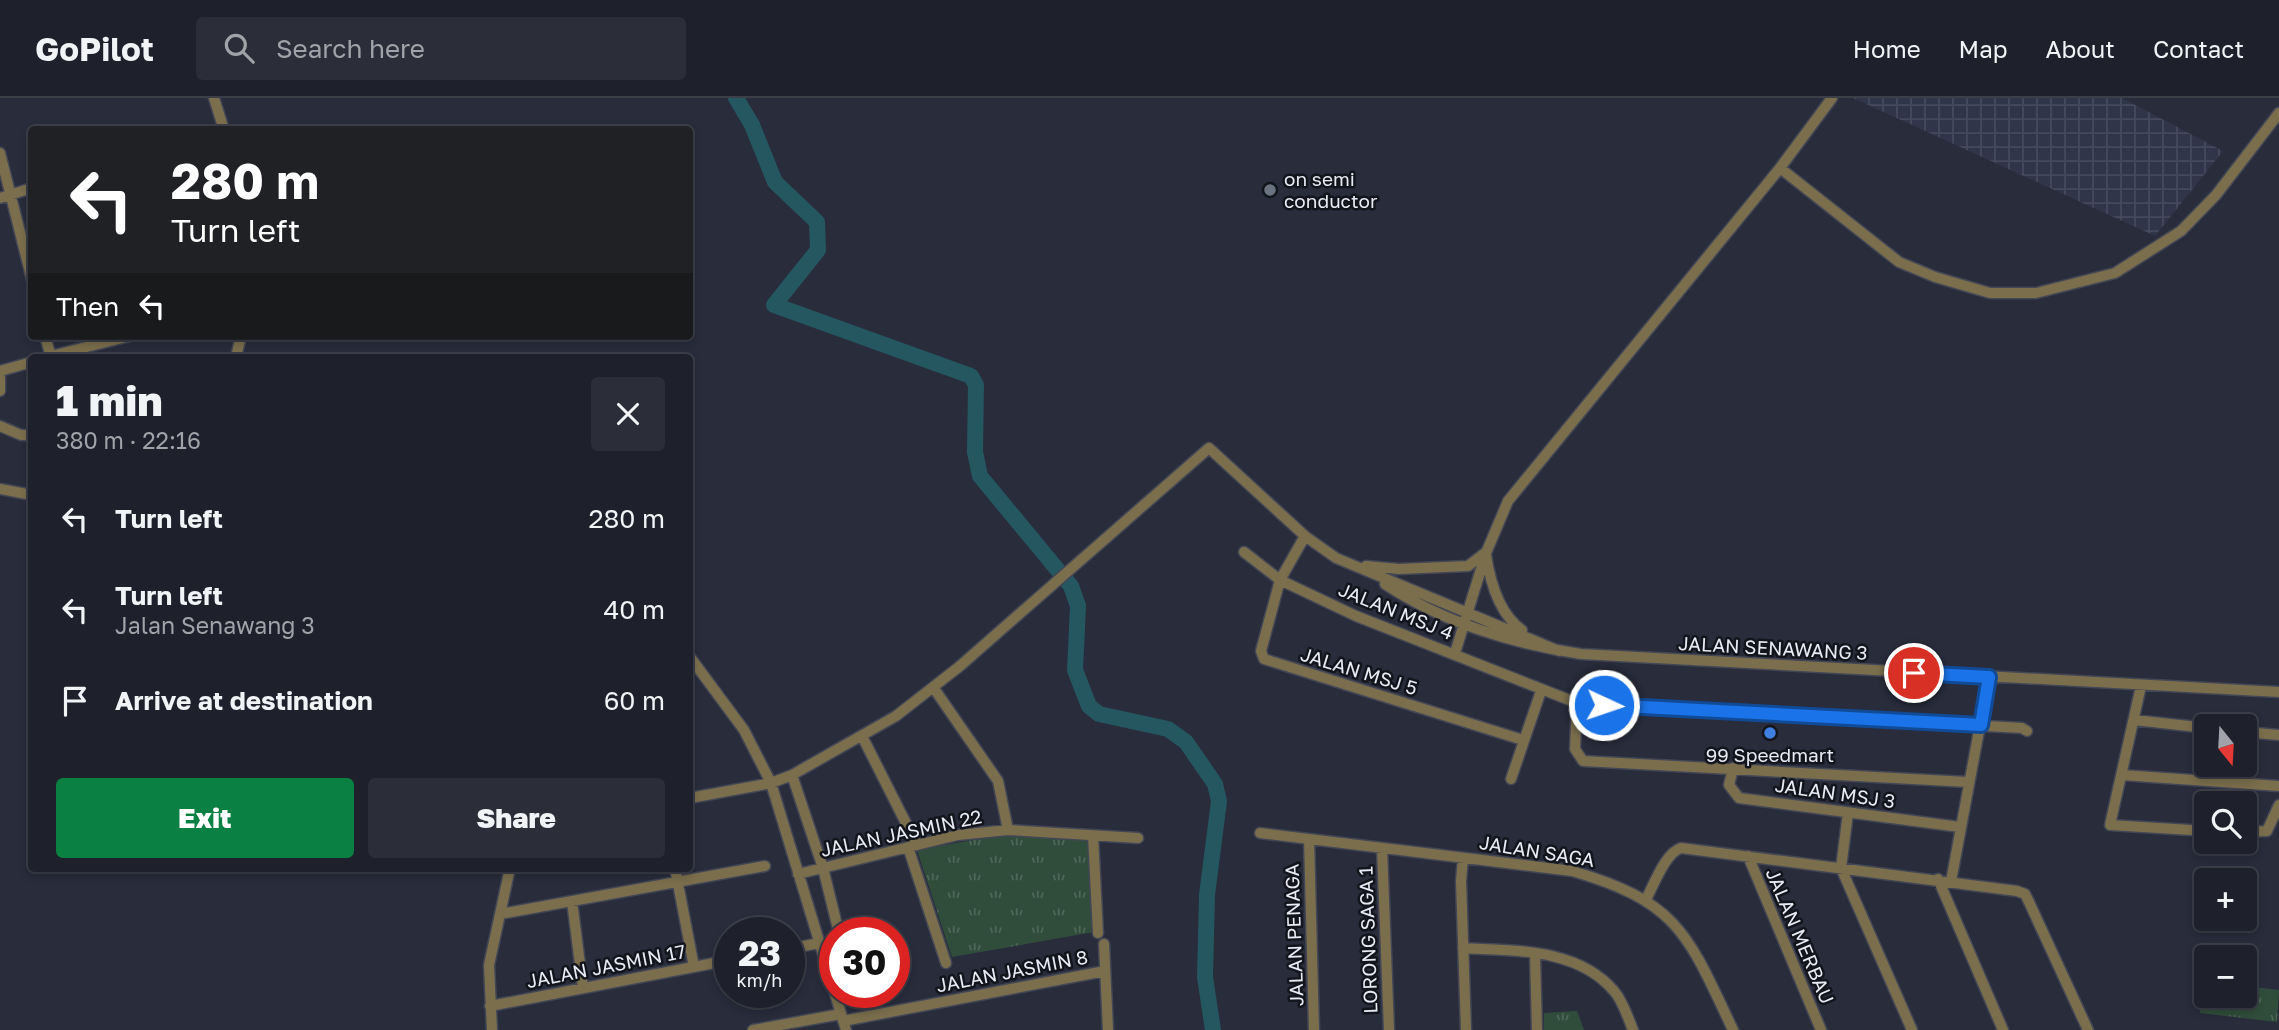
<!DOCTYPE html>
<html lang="en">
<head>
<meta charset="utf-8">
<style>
  :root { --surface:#1e212c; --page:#2b2e38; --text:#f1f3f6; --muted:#a1a3a9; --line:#3c3e48; --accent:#0b8043 }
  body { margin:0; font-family:"Golos Text",sans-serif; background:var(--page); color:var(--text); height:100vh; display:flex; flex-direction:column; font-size:26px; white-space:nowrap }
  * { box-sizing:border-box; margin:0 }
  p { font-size:23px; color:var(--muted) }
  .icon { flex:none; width:38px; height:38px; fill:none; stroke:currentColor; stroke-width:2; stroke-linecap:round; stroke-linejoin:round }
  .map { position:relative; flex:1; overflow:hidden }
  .side { position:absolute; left:28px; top:256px; width:665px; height:518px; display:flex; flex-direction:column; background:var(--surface); border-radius:7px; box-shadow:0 4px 10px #0003,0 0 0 2px var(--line) }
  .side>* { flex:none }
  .guide { position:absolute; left:28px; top:28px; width:665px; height:214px; border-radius:7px; box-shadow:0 4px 10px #0003,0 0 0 2px var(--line); background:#202124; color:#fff; overflow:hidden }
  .needle { width:46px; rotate:162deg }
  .controls { position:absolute; left:2194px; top:616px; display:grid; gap:14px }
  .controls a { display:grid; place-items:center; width:63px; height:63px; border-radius:7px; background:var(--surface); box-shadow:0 4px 10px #0003,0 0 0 2px var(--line); font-size:35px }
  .speed { position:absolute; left:714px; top:819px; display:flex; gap:14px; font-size:35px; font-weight:700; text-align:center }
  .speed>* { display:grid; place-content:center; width:91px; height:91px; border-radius:50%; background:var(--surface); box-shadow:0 4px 10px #0003,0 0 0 2px var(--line); line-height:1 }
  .speed small { font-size:18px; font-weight:400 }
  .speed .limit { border:10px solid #d22; background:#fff; color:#111 }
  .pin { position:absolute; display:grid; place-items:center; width:60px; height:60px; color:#fff; margin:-30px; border:4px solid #fff; border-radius:50%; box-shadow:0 2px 7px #0007 }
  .me { position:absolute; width:77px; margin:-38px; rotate:93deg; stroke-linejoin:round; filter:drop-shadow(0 0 5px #0008) }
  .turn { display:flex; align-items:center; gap:24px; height:147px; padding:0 28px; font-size:32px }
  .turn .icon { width:91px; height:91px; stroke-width:2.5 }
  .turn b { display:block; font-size:49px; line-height:60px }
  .then { display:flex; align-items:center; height:66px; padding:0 28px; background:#0003; gap:14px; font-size:26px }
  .round { display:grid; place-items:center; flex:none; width:74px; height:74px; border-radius:7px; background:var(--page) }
  .overview { display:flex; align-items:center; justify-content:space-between; height:119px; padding:0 28px }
  h1 { font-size:42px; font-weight:800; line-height:52px }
  .primary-button { display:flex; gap:14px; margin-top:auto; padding:14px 28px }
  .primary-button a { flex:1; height:80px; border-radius:7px; background:var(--accent); color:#fff; font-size:28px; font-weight:800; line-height:80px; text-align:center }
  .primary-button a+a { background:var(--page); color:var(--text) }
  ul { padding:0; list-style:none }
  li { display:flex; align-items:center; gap:21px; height:91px; padding:0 28px }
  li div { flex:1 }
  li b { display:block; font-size:26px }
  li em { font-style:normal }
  header { display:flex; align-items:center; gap:42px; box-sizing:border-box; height:98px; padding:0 35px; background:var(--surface); border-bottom:2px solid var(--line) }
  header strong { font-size:33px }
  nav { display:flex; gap:38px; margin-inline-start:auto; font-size:24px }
  .search { width:490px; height:63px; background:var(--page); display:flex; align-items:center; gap:18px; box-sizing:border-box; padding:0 24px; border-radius:7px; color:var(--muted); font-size:26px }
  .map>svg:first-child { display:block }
  .industrial { fill:url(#industrial-grid) }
  .grass { fill:url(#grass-tufts) }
  .pitch { fill:#304d3b }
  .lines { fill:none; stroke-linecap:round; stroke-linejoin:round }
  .river { stroke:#255760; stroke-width:16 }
  .minor-casing { stroke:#434755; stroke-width:13 }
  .minor { stroke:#7a6e4c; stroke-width:10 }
  .route-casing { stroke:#114b97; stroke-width:18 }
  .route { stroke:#1a73e8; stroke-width:12 }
  .worship-dot { fill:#6b7280; stroke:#13151c; stroke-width:2.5 }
  .shop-dot { fill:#3f7fe0; stroke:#13151c; stroke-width:2.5 }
  .labels { text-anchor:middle; stroke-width:5; stroke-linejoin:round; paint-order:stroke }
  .poi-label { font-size:19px; fill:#e8eaf5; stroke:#13151c; text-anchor:start }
  .street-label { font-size:19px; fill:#e8eaf5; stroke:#13151c }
</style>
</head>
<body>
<header>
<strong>GoPilot</strong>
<div class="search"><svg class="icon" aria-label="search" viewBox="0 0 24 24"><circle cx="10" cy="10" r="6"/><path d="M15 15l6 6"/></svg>Search here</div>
<nav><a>Home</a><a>Map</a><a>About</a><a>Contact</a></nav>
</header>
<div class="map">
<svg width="2279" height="932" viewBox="0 0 2279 932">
  <defs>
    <pattern id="industrial-grid" width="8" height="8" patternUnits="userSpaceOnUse" patternTransform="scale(1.75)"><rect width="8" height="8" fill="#30354a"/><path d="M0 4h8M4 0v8" fill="none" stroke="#44495c"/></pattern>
    <pattern id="grass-tufts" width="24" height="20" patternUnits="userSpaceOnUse" patternTransform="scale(1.75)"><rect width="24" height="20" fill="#304d3b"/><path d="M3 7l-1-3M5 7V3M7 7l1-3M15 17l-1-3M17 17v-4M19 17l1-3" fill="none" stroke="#4e6758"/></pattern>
  </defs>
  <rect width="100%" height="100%" fill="#282c3b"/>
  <path class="industrial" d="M 1853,0 L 2122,0 L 2223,53 L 2155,138 Z"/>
  <path class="grass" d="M 1007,736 L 1089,741 L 1094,834 L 952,859 L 917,752 Z
    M 2204,883 L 2207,883 L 2207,898 L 2245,898 L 2245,888 L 2279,892 L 2277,924 L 2200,915 Z
    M 1577,913 L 1584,932 L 1544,932 L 1544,915 Z"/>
  <path class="pitch" d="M 2245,890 L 2252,891 L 2249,919 L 2205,913 L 2207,897 L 2245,898 Z"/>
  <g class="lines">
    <path class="river" d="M 736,0 L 752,27 L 775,84 L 817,124 L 818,152 L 774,207 L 971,278 L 976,287 L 975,354 L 980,378 L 1071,488 L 1078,508 L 1075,572 L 1089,608 L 1099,616 L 1168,631 L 1186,644 L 1215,686 L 1219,703 L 1207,797 L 1205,879 L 1213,932"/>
    <defs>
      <path id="minor" d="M 214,0 L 224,32
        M 0,55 L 32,182
        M 1780,70 L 1899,164 L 1935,179 L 1990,195 L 2036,195 L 2115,175 L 2181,133 L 2216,97 L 2279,15
        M 0,100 L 32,90
        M 45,238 L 51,259
        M 47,259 L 130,238
        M 236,259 L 241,238
        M 0,273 L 32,264
        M 0,280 L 0,293
        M 0,328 L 21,337 L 32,337
        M 0,391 L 32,397
        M 1305,438 L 1280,482 L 1261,553 L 1264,561 L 1523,642
        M 1244,454 L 1280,482 L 1356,518 L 1577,605 L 2022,630 L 2027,633
        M 1486,457 C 1490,483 1499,516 1522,532
        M 1366,468 L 1399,471 L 1468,468 L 1485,455
        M 1385,486 C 1442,524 1513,546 1581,556 L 2279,594
        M 1455,555 L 1486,455 L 1508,403 L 1780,70 L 1832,0
        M 690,559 L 744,632 L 771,685 L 846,932
        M 2141,588 L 2110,727 L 2207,733
        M 933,589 L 998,683 L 1008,732
        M 1577,605 L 1575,651 L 1583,663 L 1968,684
        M 2134,622 L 2207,630
        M 2245,634 L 2279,637
        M 862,638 L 917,747
        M 1733,670 L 1729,687 L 1739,700 L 1960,729
        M 792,677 L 823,770 L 839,835
        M 2122,677 L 2279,688
        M 1511,681 L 1541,593
        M 690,700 L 771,685 L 792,677 L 896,618 L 960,568 L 1209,350 L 1305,438 L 1336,460 L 1559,553
        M 1848,715 L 1841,770 L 1912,932
        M 2245,734 L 2267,733 L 2279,707
        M 1260,735 L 1572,773 C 1679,804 1688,837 1733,932
        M 1093,738 L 1098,835
        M 1309,741 L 1314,932
        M 908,749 L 946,865
        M 1382,750 L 1389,932
        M 1748,758 L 1821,932
        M 1463,760 L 1461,783 L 1466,932
        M 675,770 L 694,869
        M 798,776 L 958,737 L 1008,732 L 1138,740
        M 1952,778 L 1989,579
        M 1938,781 L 2003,932
        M 1646,801 C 1654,787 1665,755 1681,750 L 2017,793 L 2025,796 L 2029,804 L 2088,932
        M 572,803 L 583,890
        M 500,816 L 765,768
        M 1104,846 L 1108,932
        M 1463,850 C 1515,853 1578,850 1614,893 C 1623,903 1628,920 1633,932
        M 789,851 L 819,845
        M 1535,857 L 1537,932
        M 490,908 L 730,862
        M 843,923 L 1105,873
        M 492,932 L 489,867 L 510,770
        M 753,932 L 841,916"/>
    </defs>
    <use href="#minor" class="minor-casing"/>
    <use href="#minor" class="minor"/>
  </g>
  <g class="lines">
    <defs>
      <path id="route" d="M 1604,607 L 1981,627 L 1989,579 L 1914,575"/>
    </defs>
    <use href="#route" class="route-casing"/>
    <use href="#route" class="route"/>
  </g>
  <circle class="worship-dot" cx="1270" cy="92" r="7"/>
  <circle class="shop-dot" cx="1770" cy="635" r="7"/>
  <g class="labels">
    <g class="poi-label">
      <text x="1284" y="88">on semi<tspan x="1284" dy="22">conductor</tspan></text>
      <text x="1770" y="664" text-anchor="middle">99 Speedmart</text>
    </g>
    <g class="street-label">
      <text transform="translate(1396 513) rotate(22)" y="7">JALAN MSJ 4</text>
      <text transform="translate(1773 550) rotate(3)" y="7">JALAN SENAWANG 3</text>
      <text transform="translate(1359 573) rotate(17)" y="7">JALAN MSJ 5</text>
      <text transform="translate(1835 695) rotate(8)" y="7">JALAN MSJ 3</text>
      <text transform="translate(901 735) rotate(-12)" y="7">JALAN JASMIN 22</text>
      <text transform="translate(1537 753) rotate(9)" y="7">JALAN SAGA</text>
      <text transform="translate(1294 837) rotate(-92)" y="7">JALAN PENAGA</text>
      <text transform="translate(1800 838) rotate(67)" y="7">JALAN MERBAU</text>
      <text transform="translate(1368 842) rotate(-92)" y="7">LORONG SAGA 1</text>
      <text transform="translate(606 868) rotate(-11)" y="7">JALAN JASMIN 17</text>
      <text transform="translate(1012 873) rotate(-11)" y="7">JALAN JASMIN 8</text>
    </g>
  </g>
</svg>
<div class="controls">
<a><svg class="needle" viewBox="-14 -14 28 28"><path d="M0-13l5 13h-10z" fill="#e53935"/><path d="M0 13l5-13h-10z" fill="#a1a3a9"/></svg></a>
<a><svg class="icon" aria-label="search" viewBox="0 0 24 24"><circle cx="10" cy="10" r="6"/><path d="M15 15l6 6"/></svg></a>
<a>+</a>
<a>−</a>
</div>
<div class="speed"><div>23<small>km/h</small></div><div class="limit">30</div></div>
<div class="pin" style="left:1914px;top:575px;background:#d93025"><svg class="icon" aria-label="arrive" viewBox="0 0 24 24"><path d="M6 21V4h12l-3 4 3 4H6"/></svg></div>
<svg class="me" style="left:1604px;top:607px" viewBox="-20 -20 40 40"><circle r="17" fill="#1a73e8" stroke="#fff" stroke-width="3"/><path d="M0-11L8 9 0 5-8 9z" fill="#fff"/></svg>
<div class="guide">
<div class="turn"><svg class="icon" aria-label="left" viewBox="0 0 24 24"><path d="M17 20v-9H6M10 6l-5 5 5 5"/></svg><div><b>280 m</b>Turn left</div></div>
<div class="then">Then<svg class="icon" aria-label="left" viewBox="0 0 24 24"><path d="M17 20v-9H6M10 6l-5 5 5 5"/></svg></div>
</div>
<section class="side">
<div class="overview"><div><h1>1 min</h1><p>380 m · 22:16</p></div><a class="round"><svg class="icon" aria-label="close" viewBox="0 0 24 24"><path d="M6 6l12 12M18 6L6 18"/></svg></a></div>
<ul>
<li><svg class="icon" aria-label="left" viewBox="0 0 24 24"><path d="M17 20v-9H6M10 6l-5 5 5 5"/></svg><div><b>Turn left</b></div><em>280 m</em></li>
<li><svg class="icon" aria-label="left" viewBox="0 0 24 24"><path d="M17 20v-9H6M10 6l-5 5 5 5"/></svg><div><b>Turn left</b><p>Jalan Senawang 3</p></div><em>40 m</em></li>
<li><svg class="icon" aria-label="arrive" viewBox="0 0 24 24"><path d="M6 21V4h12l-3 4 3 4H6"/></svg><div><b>Arrive at destination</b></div><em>60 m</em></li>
</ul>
<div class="primary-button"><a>Exit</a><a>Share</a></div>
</section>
</div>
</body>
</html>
